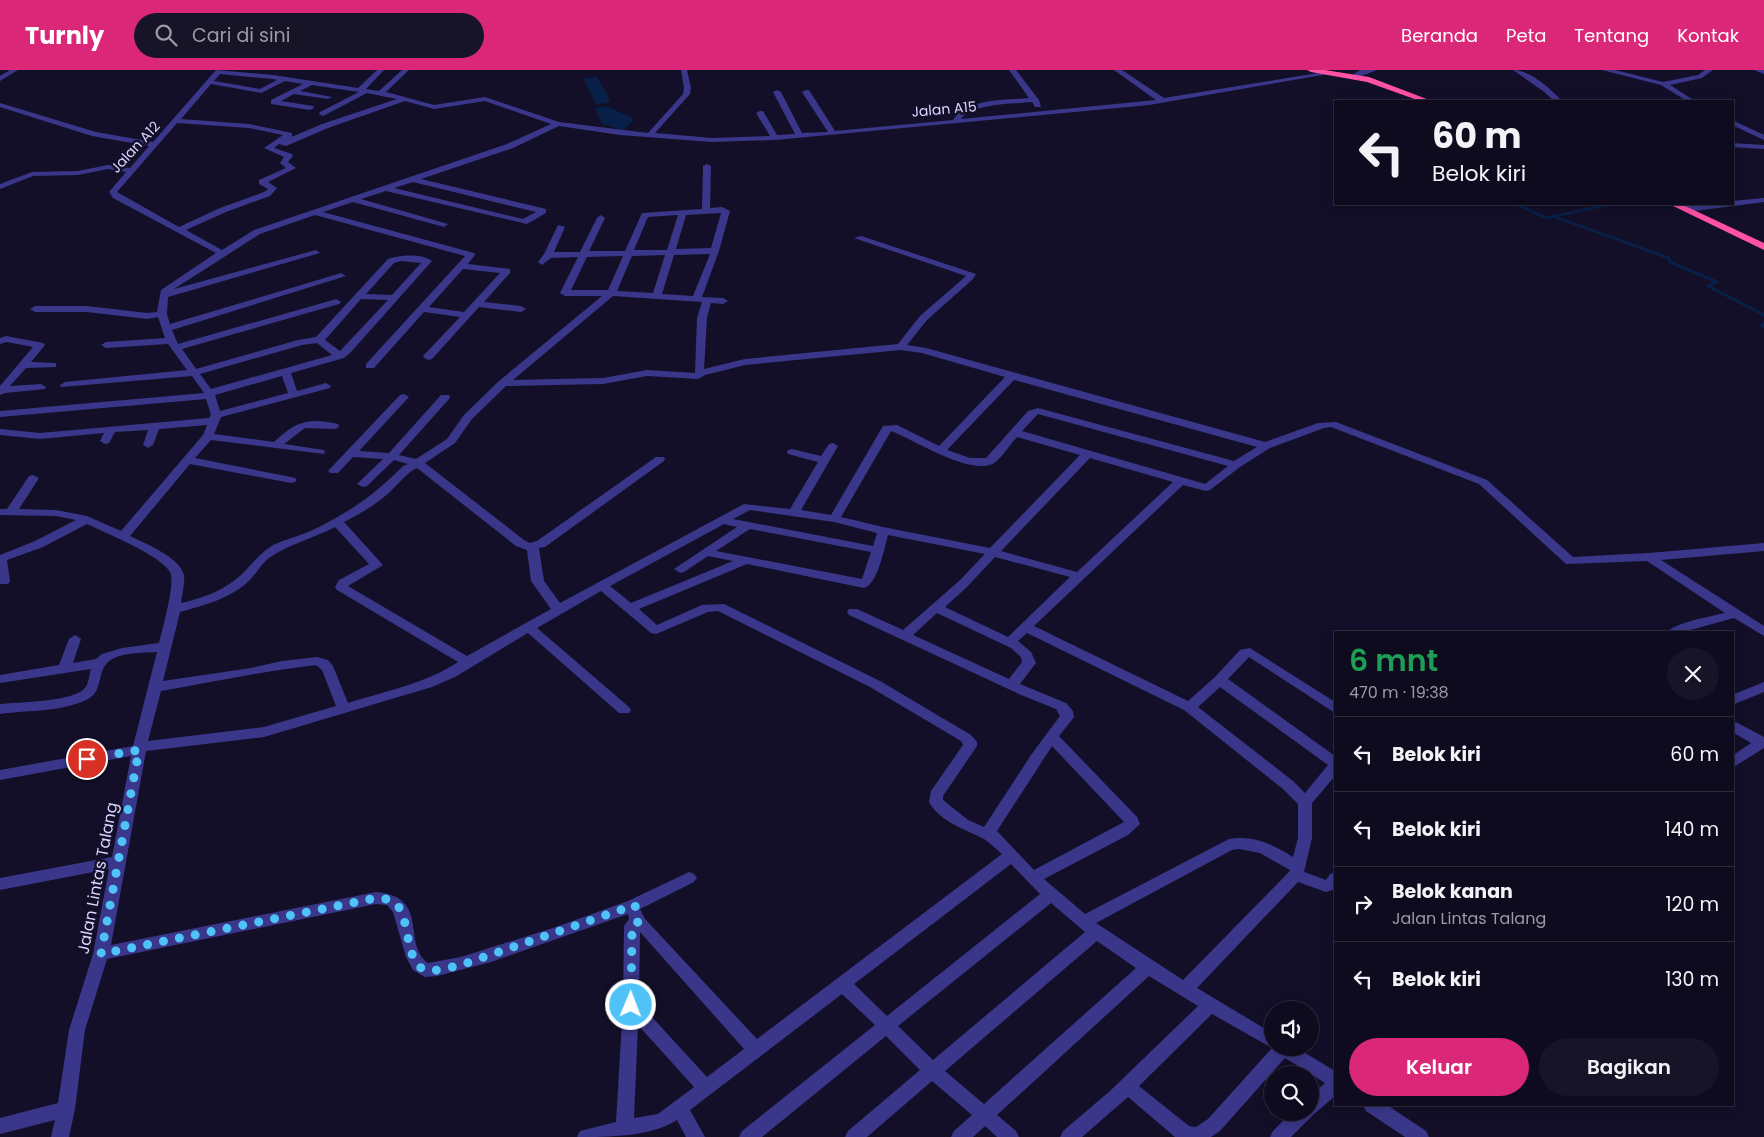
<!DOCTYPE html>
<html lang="id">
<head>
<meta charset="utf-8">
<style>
  :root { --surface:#0e0b1f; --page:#171428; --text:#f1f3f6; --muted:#9b9ba4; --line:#2e2b3d; --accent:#db2777 }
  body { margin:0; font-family:Poppins,sans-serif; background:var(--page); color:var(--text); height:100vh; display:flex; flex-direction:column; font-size:19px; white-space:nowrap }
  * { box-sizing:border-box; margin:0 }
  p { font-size:16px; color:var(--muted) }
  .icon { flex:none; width:28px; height:28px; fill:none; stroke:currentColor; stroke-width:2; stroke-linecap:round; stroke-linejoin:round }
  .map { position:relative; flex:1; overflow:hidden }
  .sheet { position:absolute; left:1334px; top:561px; width:400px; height:475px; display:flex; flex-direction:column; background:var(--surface); border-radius:0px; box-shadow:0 2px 12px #0003,0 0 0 1px var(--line) }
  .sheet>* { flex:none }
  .hud { position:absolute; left:1334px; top:30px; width:400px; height:105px; border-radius:0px; box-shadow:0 2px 12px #0003,0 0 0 1px var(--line); background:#0e0b1f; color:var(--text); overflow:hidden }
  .fabs { position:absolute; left:1264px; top:931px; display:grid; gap:10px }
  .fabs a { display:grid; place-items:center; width:55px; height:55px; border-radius:50%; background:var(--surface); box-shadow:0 2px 12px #0003,0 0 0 1px var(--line); font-size:25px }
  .pin { position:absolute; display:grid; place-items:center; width:42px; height:42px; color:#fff; margin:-21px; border:2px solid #fff; border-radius:50%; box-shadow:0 1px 5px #0007 }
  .me { position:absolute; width:55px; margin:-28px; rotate:1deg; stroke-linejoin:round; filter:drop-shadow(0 0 4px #0008) }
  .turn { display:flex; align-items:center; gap:18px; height:105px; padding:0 15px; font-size:22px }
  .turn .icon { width:65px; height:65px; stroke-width:2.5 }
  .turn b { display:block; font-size:35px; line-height:42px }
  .round { display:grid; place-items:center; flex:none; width:52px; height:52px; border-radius:26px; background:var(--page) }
  .head { display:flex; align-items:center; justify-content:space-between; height:85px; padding:0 15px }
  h1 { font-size:30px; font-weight:600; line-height:38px; color:#1e9e55 }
  .button { display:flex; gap:10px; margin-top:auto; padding:10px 15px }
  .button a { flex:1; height:58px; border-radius:30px; background:var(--accent); color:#fff; font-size:20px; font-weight:600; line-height:58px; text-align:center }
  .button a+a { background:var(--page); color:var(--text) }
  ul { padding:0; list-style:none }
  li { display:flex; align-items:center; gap:15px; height:75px; padding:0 15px; border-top:1px solid var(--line) }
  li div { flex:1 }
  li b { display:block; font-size:19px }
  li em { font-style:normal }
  header { display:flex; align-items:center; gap:30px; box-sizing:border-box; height:70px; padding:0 25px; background:var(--accent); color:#fff }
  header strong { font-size:24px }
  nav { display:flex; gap:28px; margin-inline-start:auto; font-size:18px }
  .search { width:350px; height:45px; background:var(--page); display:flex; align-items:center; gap:12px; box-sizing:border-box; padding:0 18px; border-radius:28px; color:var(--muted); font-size:19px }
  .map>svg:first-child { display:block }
  .water { fill:#082048 }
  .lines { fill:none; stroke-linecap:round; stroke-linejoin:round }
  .stream-far1 { stroke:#082048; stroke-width:2.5 }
  .stream { stroke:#082048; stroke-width:3 }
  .minor { fill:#3a378a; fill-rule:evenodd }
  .highway { fill:#ff51a5; fill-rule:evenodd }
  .route { stroke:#4fc3f7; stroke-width:9; stroke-dasharray:0 16.2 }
  .labels { text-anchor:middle; stroke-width:5; stroke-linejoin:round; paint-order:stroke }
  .far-street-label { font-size:14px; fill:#dbd6ff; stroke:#130f29 }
  .street-label { font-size:16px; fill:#dbd6ff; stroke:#130f29 }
</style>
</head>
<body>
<header>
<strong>Turnly</strong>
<div class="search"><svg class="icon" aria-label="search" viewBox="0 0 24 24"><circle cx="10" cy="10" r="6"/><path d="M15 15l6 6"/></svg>Cari di sini</div>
<nav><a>Beranda</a><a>Peta</a><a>Tentang</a><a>Kontak</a></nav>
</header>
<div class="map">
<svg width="1764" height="1067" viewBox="0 0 1764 1067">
  <rect width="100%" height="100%" fill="#130f29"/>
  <path class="water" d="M 597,7 L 610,30 L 606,33 L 596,34 L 584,9 Z
    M 606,36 L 631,47 L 633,51 L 623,60 L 602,54 L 595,38 Z"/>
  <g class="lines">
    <path class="stream-far1" d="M 1516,134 L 1546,148 L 1612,134
      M 1555,147 L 1647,180"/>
    <path class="stream" d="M 1643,179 L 1669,188 L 1670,192 L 1717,212 L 1708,216 L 1764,245
      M 1764,253 L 1761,255 L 1764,257"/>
    <path class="minor" d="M 10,0 L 18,0 L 0,11 L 0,6 Z
      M 216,0 L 273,5 L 358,18 L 377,0 L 384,0 L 366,19 L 379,21 L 402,0 L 409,0 L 386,22 L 434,35 L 485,27 L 559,52 L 648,63 L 683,24 L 684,18 L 681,0 L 687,0 L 691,18 L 690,24 L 655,63 L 712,68 L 770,66 L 756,43 L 760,41 L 763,41 L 777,65 L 795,64 L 773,22 L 777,20 L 781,22 L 802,63 L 828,62 L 802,22 L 806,20 L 809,20 L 835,61 L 953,50 C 967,28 1007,30 1029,28 L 1009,0 L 1016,0 L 1039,30 L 1041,37 L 1035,37 L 1032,32 C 1014,34 973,33 961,49 L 1156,30 L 1114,0 L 1122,0 L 1164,28 L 1331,1 L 1334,3 L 1149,35 L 775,70 L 712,72 L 620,65 L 559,56 L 513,78 L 421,109 L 546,139 L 546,143 L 527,154 L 386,121 L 361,129 L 448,154 L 444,157 L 353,132 L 323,142 L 474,183 L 475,185 L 468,194 L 510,199 L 510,203 L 484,232 L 521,236 L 526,239 L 521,242 L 479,237 L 432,289 L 428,290 L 423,287 L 424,285 L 460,247 L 424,242 L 374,298 L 366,298 L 366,294 L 465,186 L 315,145 L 260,164 L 174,219 L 316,180 L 320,183 L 168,227 L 167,244 L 170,254 L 338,204 L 341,203 L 346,206 L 172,260 L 178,274 L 333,230 L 336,229 L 341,232 L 339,234 L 182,279 L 196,299 L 298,270 L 316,267 L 388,189 C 400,185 422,183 432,191 L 351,282 L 344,288 L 291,303 L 297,321 L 326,313 L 331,316 L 330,318 L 221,347 L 214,364 L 274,372 C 295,352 308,347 338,354 L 339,356 L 338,358 L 334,359 L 305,358 L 284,374 L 324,380 L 325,382 L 324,384 L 211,370 L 195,388 L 291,407 L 295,408 L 297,410 L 295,412 L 291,413 L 190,394 L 130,466 C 144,473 180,487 184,505 C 185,514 182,525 181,533 C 204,528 225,520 242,504 C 253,493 260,483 273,475 C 286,469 300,466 313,460 C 351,441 373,426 403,396 L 408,394 L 394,390 L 367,416 L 363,417 L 357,414 L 383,389 L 353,387 L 338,403 L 330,403 L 328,401 L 400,325 L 404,324 L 409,327 L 359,381 L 389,383 L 441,325 L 449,325 L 450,327 L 449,329 L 399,385 L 416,389 L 447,369 L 464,345 L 499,311 L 602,226 L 565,226 L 560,223 L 578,187 L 551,188 L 542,195 L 538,192 L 544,184 L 558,155 L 565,157 L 554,182 L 580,182 L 597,148 L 601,145 L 605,148 L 589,181 L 625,181 L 642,143 L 702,139 L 703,96 L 707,94 L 711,96 L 710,138 L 722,137 L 730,141 L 719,181 L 702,227 L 723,228 L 728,231 L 723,234 L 711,233 L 707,248 L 704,299 L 745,289 L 898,274 L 920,246 L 966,206 L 854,168 L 861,166 L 976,204 L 973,209 L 927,250 L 907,275 L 926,278 L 1265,372 L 1318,353 L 1336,352 L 1487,410 L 1573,487 L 1649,483 L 1764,473 L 1764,481 L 1661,490 L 1764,556 L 1764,566 L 1734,548 L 1683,562 L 1668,562 C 1673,553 1713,546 1725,543 L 1647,491 L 1566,494 L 1479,414 L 1331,357 L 1324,358 L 1270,378 L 1240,397 L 1210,420 L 1206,421 L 1183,415 L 1034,556 L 1188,631 L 1215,607 L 1240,580 L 1250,578 L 1335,632 L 1335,643 L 1249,587 L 1228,609 L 1335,686 L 1335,706 L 1312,733 L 1312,768 L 1304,802 L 1326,810 L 1330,804 L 1335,802 L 1335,819 L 1326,822 L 1298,812 L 1197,918 L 1272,963 L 1272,978 L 1297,978 L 1335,1001 L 1335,1026 L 1313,1045 L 1291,1067 L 1270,1067 L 1273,1061 L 1292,1042 L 1310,1042 L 1310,1027 L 1325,1013 L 1285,988 L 1220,1061 L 1211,1067 L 1175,1067 L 1128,1027 L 1082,1067 L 1060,1067 L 1063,1061 L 1110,1021 L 1198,936 L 1149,906 L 997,1045 L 1016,1061 L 1019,1067 L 997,1067 L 985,1056 L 973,1067 L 951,1067 L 954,1061 L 972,1045 L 932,1011 L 867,1067 L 845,1067 L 848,1061 L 920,1000 L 886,966 L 762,1067 L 739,1067 L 742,1061 L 875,955 L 842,924 L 690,1040 L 705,1067 L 686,1067 L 677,1050 C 651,1067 608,1067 577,1067 L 580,1061 L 616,1052 L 623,935 L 624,856 L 629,849 L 628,844 L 491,892 L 437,906 L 425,907 L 413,900 L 406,887 L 393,842 L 387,835 L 376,834 L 107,889 L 85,960 L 75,1039 L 69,1067 L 51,1067 L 55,1050 L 0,1064 L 0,1048 L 58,1033 L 69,960 L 93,884 L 109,799 L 0,820 L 0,808 L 112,787 L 131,686 L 0,710 L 0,700 L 133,676 L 157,582 C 143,583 119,582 108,592 C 97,602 103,621 88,629 C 63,642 28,640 0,644 L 0,634 C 19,632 73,632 85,618 C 89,613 89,605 91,599 L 0,613 L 0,605 L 59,595 L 69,569 L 75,565 L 81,569 L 73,593 L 96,589 L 102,584 L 122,578 L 159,573 C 162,561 176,511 170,502 C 160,485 106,463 87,454 L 43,477 L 7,490 L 10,511 L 8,514 L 0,514 L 0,485 L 35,471 L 76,450 L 56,446 L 0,445 L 0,439 L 7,439 L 29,406 L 33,405 L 39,408 L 19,439 L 56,440 L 87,446 L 121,461 L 203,365 L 207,355 L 159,359 L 153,375 L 148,378 L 143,375 L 148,360 L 115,362 L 109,373 L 105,374 L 100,371 L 104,363 L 40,369 L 0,365 L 0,359 L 40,363 L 209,348 L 211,345 L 206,329 L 0,347 L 0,341 L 204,323 L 192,306 L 61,317 L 60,315 L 65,312 L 187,300 L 168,274 L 106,278 L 101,275 L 106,272 L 165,268 L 158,247 L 147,249 L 87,242 L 35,242 L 30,239 L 35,236 L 87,236 L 147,243 L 157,242 L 161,220 L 216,183 L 113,128 L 109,122 L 126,102 L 108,99 L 78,105 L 33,106 L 0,119 L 0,114 L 32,102 L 78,101 L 108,95 L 130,98 L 149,76 L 92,66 L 0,37 L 0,33 L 96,62 L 153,72 ZM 220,4 L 273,9 L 277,10 L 260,19 L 214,11 ZM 285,11 L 303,14 L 271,30 L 271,34 L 310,40 L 314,38 L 313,36 L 281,31 L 294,24 L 328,29 L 332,27 L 300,21 L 312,15 L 359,22 L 320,42 L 319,44 L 323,46 L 367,23 L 397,29 L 322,54 L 287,69 L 292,67 L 292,63 L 249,54 L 181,49 L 211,14 L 261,23 ZM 405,31 L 434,39 L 485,31 L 551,54 L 507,74 L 254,160 L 222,180 L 186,160 L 226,142 L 270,126 L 277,118 L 268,112 L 296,98 L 288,92 L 293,86 L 292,84 L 274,78 L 279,74 L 286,76 L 328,58 ZM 177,53 L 249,58 L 283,65 L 264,78 L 284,87 L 280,93 L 286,98 L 259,110 L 259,114 L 268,119 L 264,122 L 220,138 L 179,157 L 117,122 ZM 413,112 L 536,142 L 523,149 L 394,118 ZM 721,143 L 711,178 L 676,179 L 686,145 ZM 678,145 L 667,180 L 634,180 L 648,147 ZM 710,184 L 693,226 L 662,224 L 674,185 ZM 665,185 L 653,223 L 617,221 L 632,186 ZM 623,186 L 608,220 L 571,220 L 587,187 ZM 401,191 L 421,193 L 392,225 L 366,224 L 394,193 ZM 463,199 L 500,203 L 464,242 L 429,237 ZM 613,226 L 702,232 L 697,248 L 695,303 L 647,300 L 603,308 L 513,310 ZM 361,229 L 388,230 L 340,281 L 325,270 ZM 317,273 L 332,285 L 211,319 L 200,304 L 302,275 ZM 901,280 L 922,283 L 1005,307 L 939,376 L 897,355 L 883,356 L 831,445 L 801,440 L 838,376 L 833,373 L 829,374 L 821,386 L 792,379 L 788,380 L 787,382 L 788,384 L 818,392 L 790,439 L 744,434 L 560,533 L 544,511 L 539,478 L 545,477 L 664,391 L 665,389 L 664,387 L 656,387 L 537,471 L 530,473 L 524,470 L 425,393 L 455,373 L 472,349 L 506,316 L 603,314 L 647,306 L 698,309 L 705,305 L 745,295 ZM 282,306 L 288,323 L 220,341 L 215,325 ZM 1014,310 L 1257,377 L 1234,391 L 1038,338 L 1028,341 L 986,388 L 970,388 L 947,380 ZM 1038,344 L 1228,396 L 1205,414 L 1022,361 ZM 891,361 C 913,369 971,407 994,393 C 1002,388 1010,374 1017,367 L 1080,385 L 990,478 L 883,457 L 841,447 ZM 1090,388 L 1173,412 L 1077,502 L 1001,481 ZM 417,398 L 516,476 L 527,480 L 531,511 L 551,539 L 467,586 L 348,516 L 383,495 L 344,452 C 358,445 372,437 384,427 C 396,418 404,404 417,398 ZM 750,440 L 834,452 L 877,463 L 873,476 L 733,449 ZM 724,454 L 737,457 L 674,499 L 680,503 L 684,502 L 708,486 L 733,491 L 631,533 L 610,516 ZM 335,457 L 369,494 L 339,510 L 335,517 L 337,520 L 458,592 C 425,614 385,621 348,633 L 333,596 L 328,590 L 317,587 L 282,591 L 251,598 L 163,611 L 180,542 C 205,535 229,529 249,511 C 256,504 261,494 269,488 C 289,474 314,468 335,457 ZM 750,459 L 871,482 L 862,509 L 716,481 ZM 888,465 L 985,484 L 959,511 L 903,560 L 857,539 L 849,539 L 847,542 L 849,545 L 1021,625 L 1056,639 L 1060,646 L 1031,685 L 984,757 L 968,750 L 943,730 L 943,726 L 977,676 L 977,672 L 971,665 L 880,611 L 724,534 L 702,535 L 657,555 L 639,539 L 747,494 L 864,518 C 878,514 884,479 888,465 ZM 995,487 L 1070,507 L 1008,567 L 945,537 L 967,517 ZM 601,521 L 651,563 L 656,564 L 708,542 L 718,541 L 870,617 L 961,671 L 963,675 L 931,721 L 929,732 C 940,752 965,759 984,769 C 990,773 996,779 1002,784 L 757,969 L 645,849 L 640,839 L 694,812 L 697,808 L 694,804 L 689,802 L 628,831 L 556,857 L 461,887 L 428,893 C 401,873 431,827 376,822 L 111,875 L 146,681 L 264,667 L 432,617 L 455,607 L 528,563 L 619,643 L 629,643 L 631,640 L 629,637 L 537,558 ZM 937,543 L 1011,578 L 1021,587 L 1022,592 L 1009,609 L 913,565 ZM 1027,563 L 1184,640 L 1283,719 L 1298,734 L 1298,768 L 1293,787 C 1273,774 1253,765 1229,769 L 1085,844 L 1044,809 L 1128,765 L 1140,754 L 1137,747 L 1059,666 L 1074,647 L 1073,641 L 1066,633 L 1020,614 L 1036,593 L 1031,582 L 1018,571 ZM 316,595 L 322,600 L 336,636 L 264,657 L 148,671 L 161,621 C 213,612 264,601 316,595 ZM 1220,617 L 1328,695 L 1305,723 L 1293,711 L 1198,637 ZM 1052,676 L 1124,752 L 1034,800 L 997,761 ZM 1239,779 L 1260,783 L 1290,800 L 1289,802 L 1183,910 L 1096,853 L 1232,780 ZM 1011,794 L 1040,824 L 887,946 L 854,914 ZM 1051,833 L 1085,862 L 933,990 L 898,956 ZM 640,862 L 744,979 L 707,1007 L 639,933 ZM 1097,871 L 1136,898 L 984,1034 L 945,1001 ZM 1212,944 L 1272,978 L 1208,1049 L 1196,1057 L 1189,1056 L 1139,1016 ZM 638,955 L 694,1017 L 658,1044 L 634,1048 Z
      M 1360,0 L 1376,0 C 1373,2 1354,9 1351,8 L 1351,6 Z
      M 1513,0 C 1530,0 1550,18 1562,31 L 1554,31 L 1543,21 Z
      M 1602,0 L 1615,0 L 1663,12 L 1698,5 L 1705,0 L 1713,0 L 1702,8 L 1670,15 L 1695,31 L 1687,31 L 1661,15 Z
      M 1754,0 L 1764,0 L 1764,4 Z
      M 1732,50 L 1764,65 L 1764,70 L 1732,55 Z
      M 1732,73 L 1764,75 L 1764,79 L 1732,77 Z
      M 1764,128 L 1764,132 L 1687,142 L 1683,139 L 1687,136 L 1732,134 L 1732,131 Z
      M 6,266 L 43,273 L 45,275 L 31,292 L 56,293 L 56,297 L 26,298 L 10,316 L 41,314 L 46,317 L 45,319 L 5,323 L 0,325 L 0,316 L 33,277 L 7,272 L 0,274 L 0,268 Z
      M 1764,612 L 1764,622 L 1732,635 L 1732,625 Z
      M 1732,650 L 1764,667 L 1764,678 L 1732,698 L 1732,686 L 1751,673 L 1732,662 Z
      M 1363,1035 L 1387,1035 L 1426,1061 L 1429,1067 L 1405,1067 L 1366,1041 Z"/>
    <path class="highway" d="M 1307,0 L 1325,0 L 1369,7 L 1432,31 L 1420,31 L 1367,12 L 1311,2 Z
      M 1669,134 L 1681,134 L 1764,173 L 1764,180 Z"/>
  </g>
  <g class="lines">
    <path class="route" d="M 87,689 L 139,680 L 101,884 L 376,828 C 383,829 389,828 395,833 C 411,845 404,895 426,900 C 436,902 451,897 461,895 L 635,835 L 638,852 L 632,856 L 632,860 L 631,935"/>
  </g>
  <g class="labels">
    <g class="far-street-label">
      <text transform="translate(944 39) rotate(-5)" y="5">Jalan A15</text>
      <text transform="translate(135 77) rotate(-47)" y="5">Jalan A12</text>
    </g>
    <g class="street-label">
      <text transform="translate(97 808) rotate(-79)" y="6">Jalan Lintas Talang</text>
    </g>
  </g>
</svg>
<div class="fabs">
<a><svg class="icon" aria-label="sound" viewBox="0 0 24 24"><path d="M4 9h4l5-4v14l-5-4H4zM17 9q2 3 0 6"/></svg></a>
<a><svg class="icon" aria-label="search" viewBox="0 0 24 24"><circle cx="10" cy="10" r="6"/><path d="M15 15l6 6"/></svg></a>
</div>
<div class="pin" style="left:87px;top:689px;background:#d93025"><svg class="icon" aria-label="arrive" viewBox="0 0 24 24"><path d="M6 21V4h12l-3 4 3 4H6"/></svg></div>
<svg class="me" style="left:631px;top:935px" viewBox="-20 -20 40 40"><circle r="17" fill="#4fc3f7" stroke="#fff" stroke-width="3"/><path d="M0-11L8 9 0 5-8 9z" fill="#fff"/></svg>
<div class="hud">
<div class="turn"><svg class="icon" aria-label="left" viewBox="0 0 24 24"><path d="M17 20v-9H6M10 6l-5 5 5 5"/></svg><div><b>60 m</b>Belok kiri</div></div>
</div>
<section class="sheet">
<div class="head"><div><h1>6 mnt</h1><p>470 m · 19:38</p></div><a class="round"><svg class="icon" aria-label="close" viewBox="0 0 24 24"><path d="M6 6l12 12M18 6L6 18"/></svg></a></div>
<ul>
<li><svg class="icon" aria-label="left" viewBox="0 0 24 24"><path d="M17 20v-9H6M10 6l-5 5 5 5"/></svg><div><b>Belok kiri</b></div><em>60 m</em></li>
<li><svg class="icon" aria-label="left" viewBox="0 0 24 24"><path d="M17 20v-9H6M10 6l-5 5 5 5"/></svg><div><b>Belok kiri</b></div><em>140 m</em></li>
<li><svg class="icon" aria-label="right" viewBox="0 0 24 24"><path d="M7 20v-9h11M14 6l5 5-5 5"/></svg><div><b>Belok kanan</b><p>Jalan Lintas Talang</p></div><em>120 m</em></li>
<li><svg class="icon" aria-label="left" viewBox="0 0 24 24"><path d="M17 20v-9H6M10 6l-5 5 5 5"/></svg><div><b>Belok kiri</b></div><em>130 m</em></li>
</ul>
<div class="button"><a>Keluar</a><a>Bagikan</a></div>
</section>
</div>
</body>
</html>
